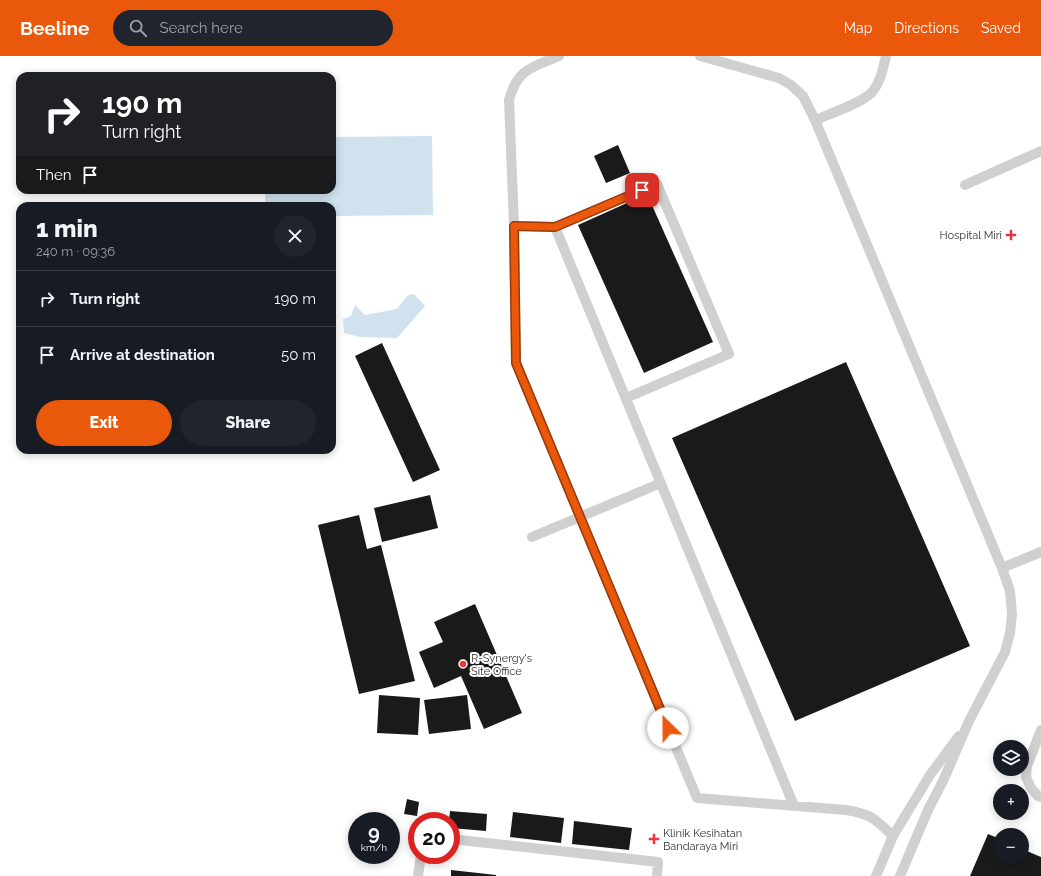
<!DOCTYPE html>
<html lang="en">
<head>
<meta charset="utf-8">
<style>
  :root { --surface:#171b24; --page:#20242c; --text:#f1f3f6; --muted:#9ea1a6; --line:#363941; --accent:#ea580c }
  body { margin:0; font-family:Raleway,sans-serif; background:var(--page); color:var(--text); height:100vh; display:flex; flex-direction:column; font-size:15px; white-space:nowrap }
  * { box-sizing:border-box; margin:0 }
  p { font-size:13px; color:var(--muted) }
  .icon { flex:none; width:22px; height:22px; fill:none; stroke:currentColor; stroke-width:2; stroke-linecap:round; stroke-linejoin:round }
  .map { position:relative; flex:1; overflow:hidden }
  .sheet { position:absolute; left:16px; top:146px; width:320px; height:252px; display:flex; flex-direction:column; background:var(--surface); border-radius:12px; box-shadow:0 2px 10px #0003 }
  .sheet>* { flex:none }
  .top-card { position:absolute; left:16px; top:16px; width:320px; height:122px; border-radius:12px; box-shadow:0 2px 10px #0003; background:#202124; color:#fff; overflow:hidden }
  .tools { position:absolute; left:993px; top:684px; display:grid; gap:8px }
  .tools a { display:grid; place-items:center; width:36px; height:36px; border-radius:50%; background:var(--surface); box-shadow:0 2px 10px #0003; font-size:20px }
  .speed { position:absolute; left:348px; top:756px; display:flex; gap:8px; font-size:20px; font-weight:700; text-align:center }
  .speed>* { display:grid; place-content:center; width:52px; height:52px; border-radius:50%; background:var(--surface); box-shadow:0 2px 10px #0003; line-height:1 }
  .speed small { font-size:10px; font-weight:400 }
  .speed .limit { border:6px solid #d22; background:#fff; color:#111 }
  .pin { position:absolute; display:grid; place-items:center; width:34px; height:34px; color:#fff; margin:-17px; border-radius:8px; box-shadow:0 2px 6px #0006 }
  .me { position:absolute; width:44px; margin:-22px; rotate:337deg; stroke-linejoin:round; filter:drop-shadow(0 0 3px #0008) }
  .turn { display:flex; align-items:center; gap:14px; height:84px; padding:0 20px; font-size:18px }
  .turn .icon { width:52px; height:52px; stroke-width:2.5 }
  .turn b { display:block; font-size:28px; line-height:34px }
  .then { display:flex; align-items:center; height:38px; padding:0 20px; background:#0003; gap:8px; font-size:15px }
  .round { display:grid; place-items:center; flex:none; width:42px; height:42px; border-radius:21px; background:var(--page) }
  .headline { display:flex; align-items:center; justify-content:space-between; height:68px; padding:0 20px }
  h1 { font-size:24px; font-weight:800; line-height:30px }
  .button { display:flex; gap:8px; margin-top:auto; padding:8px 20px }
  .button a { flex:1; height:46px; border-radius:24px; background:var(--accent); color:#fff; font-size:16px; font-weight:800; line-height:46px; text-align:center }
  .button a+a { background:var(--page); color:var(--text) }
  ul { padding:0; list-style:none }
  li { display:flex; align-items:center; gap:12px; height:56px; padding:0 20px; border-top:1px solid var(--line) }
  li div { flex:1 }
  li b { display:block; font-size:15px }
  li em { font-style:normal }
  header { display:flex; align-items:center; gap:24px; box-sizing:border-box; height:56px; padding:0 20px; background:var(--accent); color:#fff }
  header strong { font-size:19px }
  nav { display:flex; gap:22px; margin-inline-start:auto; font-size:14px }
  .search { width:280px; height:36px; background:var(--page); display:flex; align-items:center; gap:10px; box-sizing:border-box; padding:0 14px; border-radius:22px; color:var(--muted); font-size:15px }
  .map>svg:first-child { display:block }
  .water { fill:#cfe2ee }
  .building { fill:#1a1a1a }
  .lines { fill:none; stroke-linecap:round; stroke-linejoin:round }
  .service { stroke:#d0d0d0; stroke-width:10 }
  .route-casing { stroke:#983908; stroke-width:10 }
  .route { stroke:#ea580c; stroke-width:7 }
  .poi-dot { fill:#e63946; stroke:#fff; stroke-width:1.5 }
  .labels { text-anchor:middle; stroke-width:4; stroke-linejoin:round; paint-order:stroke }
  .poi-label { font-size:11px; fill:#333; stroke:#fff; text-anchor:start }
</style>
</head>
<body>
<header>
<strong>Beeline</strong>
<div class="search"><svg class="icon" aria-label="search" viewBox="0 0 24 24"><circle cx="10" cy="10" r="6"/><path d="M15 15l6 6"/></svg>Search here</div>
<nav><a>Map</a><a>Directions</a><a>Saved</a></nav>
</header>
<div class="map">
<svg width="1041" height="820" viewBox="0 0 1041 820">
  <rect width="100%" height="100%" fill="#fff"/>
  <path class="water" d="M 432,80 L 433,159 L 332,160 L 332,150 L 265,150 L 265,134 L 332,134 L 332,81 Z
    M 414,238 L 425,250 L 397,282 L 360,281 L 344,277 L 343,263 L 351,260 L 355,249 L 365,259 L 397,253 L 408,239 Z"/>
  <path class="building" d="M 618,89 L 630,117 L 606,127 L 594,100 Z
    M 647,138 L 713,286 L 644,317 L 578,169 Z
    M 382,287 L 440,414 L 413,426 L 355,300 Z
    M 846,306 L 970,590 L 795,665 L 672,382 Z
    M 430,439 L 438,472 L 382,486 L 374,452 Z
    M 359,459 L 367,493 L 381,489 L 415,625 L 359,638 L 318,469 Z
    M 475,548 L 522,657 L 484,673 L 461,620 L 434,632 L 419,596 L 443,586 L 434,566 Z
    M 379,639 L 420,642 L 418,679 L 377,677 Z
    M 467,639 L 471,673 L 429,678 L 424,644 Z
    M 407,743 L 419,746 L 417,760 L 404,758 Z
    M 450,755 L 487,758 L 486,775 L 451,772 L 451,765 L 449,765 Z
    M 513,756 L 564,762 L 561,787 L 510,781 Z
    M 574,765 L 632,772 L 629,794 L 572,788 Z
    M 988,778 L 1000,783 L 1000,801 L 1022,801 L 1022,793 L 1041,801 L 1041,820 L 970,820 Z
    M 451,814 L 496,819 L 496,820 L 451,820 Z"/>
  <g class="lines">
    <path class="service" d="M 559,0 C 531,12 518,12 509,44 L 514,170 L 516,307 L 697,742 L 846,754 C 871,758 875,763 893,780
      M 700,0 L 779,22 L 791,29 L 803,40 L 815,64 L 1002,512 L 1010,535 L 1012,558 L 1010,577 L 1005,596 L 969,665 L 943,725 L 928,754 L 900,820
      M 815,64 C 829,58 865,46 873,35 C 881,25 883,12 886,0
      M 965,129 L 1041,95
      M 514,170 L 555,171 L 657,128 L 729,298 L 626,342
      M 555,171 L 794,750
      M 532,481 L 661,427
      M 1002,512 L 1041,496
      M 1041,674 L 1027,710 L 1026,721 L 1031,732 L 1038,740 L 1041,741
      M 451,783 L 658,806 L 657,820
      M 418,820 L 421,799
      M 876,820 L 893,780 L 930,719 L 959,680"/>
  </g>
  <g class="lines">
    <defs>
      <path id="route" d="M 642,134 L 555,171 L 514,170 L 516,307 L 668,672"/>
    </defs>
    <use href="#route" class="route-casing"/>
    <use href="#route" class="route"/>
  </g>
  <g class="poi-dot">
    <path d="M1009 173h4v4h4v4h-4v4h-4v-4h-4v-4h4z"/>
    <circle cx="463" cy="608" r="4"/>
    <path d="M652 777h4v4h4v4h-4v4h-4v-4h-4v-4h4z"/>
  </g>
  <g class="labels">
    <g class="poi-label">
      <text x="1002" y="183" text-anchor="end">Hospital Miri</text>
      <text x="471" y="606">R-Synergy's<tspan x="471" dy="13">Site Office</tspan></text>
      <text x="663" y="781">Klinik Kesihatan<tspan x="663" dy="13">Bandaraya Miri</tspan></text>
    </g>
  </g>
</svg>
<div class="tools">
<a><svg class="icon" aria-label="layers" viewBox="0 0 24 24"><path d="M12 4l9 5-9 5-9-5zM3 14l9 5 9-5"/></svg></a>
<a>+</a>
<a>−</a>
</div>
<div class="speed"><div>9<small>km/h</small></div><div class="limit">20</div></div>
<div class="pin" style="left:642px;top:134px;background:#d93025"><svg class="icon" aria-label="arrive" viewBox="0 0 24 24"><path d="M6 21V4h12l-3 4 3 4H6"/></svg></div>
<svg class="me" style="left:668px;top:672px" viewBox="-20 -20 40 40"><circle r="19" fill="#fff"/><path d="M0-13L10 11 0 6-10 11z" fill="#ea580c"/></svg>
<div class="top-card">
<div class="turn"><svg class="icon" aria-label="right" viewBox="0 0 24 24"><path d="M7 20v-9h11M14 6l5 5-5 5"/></svg><div><b>190 m</b>Turn right</div></div>
<div class="then">Then<svg class="icon" aria-label="arrive" viewBox="0 0 24 24"><path d="M6 21V4h12l-3 4 3 4H6"/></svg></div>
</div>
<section class="sheet">
<div class="headline"><div><h1>1 min</h1><p>240 m · 09:36</p></div><a class="round"><svg class="icon" aria-label="close" viewBox="0 0 24 24"><path d="M6 6l12 12M18 6L6 18"/></svg></a></div>
<ul>
<li><svg class="icon" aria-label="right" viewBox="0 0 24 24"><path d="M7 20v-9h11M14 6l5 5-5 5"/></svg><div><b>Turn right</b></div><em>190 m</em></li>
<li><svg class="icon" aria-label="arrive" viewBox="0 0 24 24"><path d="M6 21V4h12l-3 4 3 4H6"/></svg><div><b>Arrive at destination</b></div><em>50 m</em></li>
</ul>
<div class="button"><a>Exit</a><a>Share</a></div>
</section>
</div>
</body>
</html>
